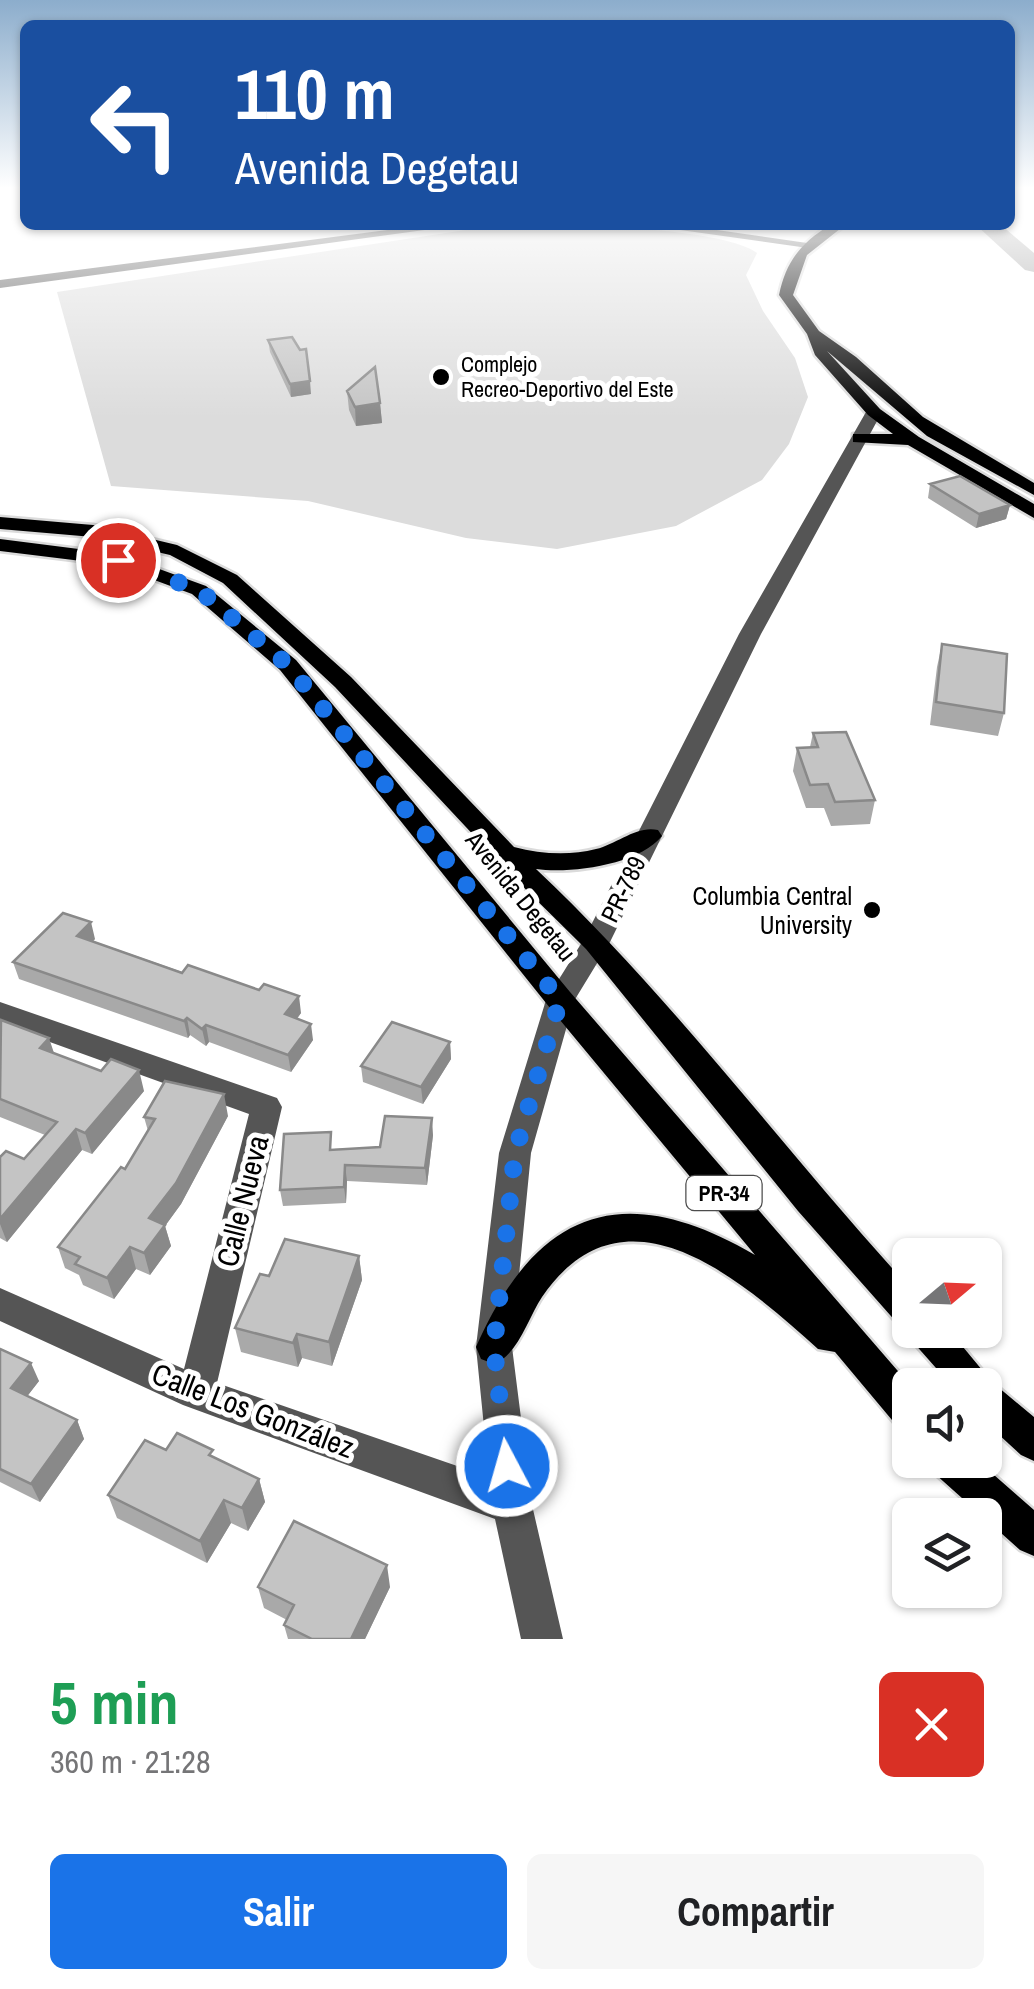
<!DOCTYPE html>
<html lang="es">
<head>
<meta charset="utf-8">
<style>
  :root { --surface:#fff; --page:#f6f6f6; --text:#202124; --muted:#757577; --accent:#1a73e8 }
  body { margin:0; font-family:"Archivo Narrow",sans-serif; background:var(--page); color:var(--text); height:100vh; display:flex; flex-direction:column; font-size:38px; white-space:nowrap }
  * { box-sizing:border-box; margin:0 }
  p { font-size:32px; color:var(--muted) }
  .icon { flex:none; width:55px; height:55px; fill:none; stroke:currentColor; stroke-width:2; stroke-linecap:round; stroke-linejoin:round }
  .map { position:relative; height:1639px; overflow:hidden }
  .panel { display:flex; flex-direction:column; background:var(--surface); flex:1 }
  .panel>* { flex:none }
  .hud { position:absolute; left:20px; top:20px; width:995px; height:210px; border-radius:15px; box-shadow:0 2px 8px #0004; background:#1a4fa0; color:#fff; overflow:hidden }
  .needle { width:65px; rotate:71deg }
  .tools { position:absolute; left:892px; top:1238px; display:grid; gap:20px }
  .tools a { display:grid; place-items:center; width:110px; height:110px; border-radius:15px; background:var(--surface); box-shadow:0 2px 8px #0004; font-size:50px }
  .pin { position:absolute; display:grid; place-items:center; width:85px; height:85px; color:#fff; margin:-42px; border:5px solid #fff; border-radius:50%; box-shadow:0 2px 10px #0007 }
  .me { position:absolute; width:110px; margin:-55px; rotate:354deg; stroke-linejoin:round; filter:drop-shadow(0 0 8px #0008) }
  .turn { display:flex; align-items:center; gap:35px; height:210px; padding:0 50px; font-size:45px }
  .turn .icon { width:130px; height:130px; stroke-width:2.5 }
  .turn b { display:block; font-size:70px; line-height:85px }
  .round { display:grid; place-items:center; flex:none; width:105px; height:105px; border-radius:15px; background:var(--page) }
  .overview { display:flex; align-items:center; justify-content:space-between; height:170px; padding:0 50px }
  h1 { font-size:60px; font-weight:700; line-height:75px; color:#1e9e55 }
  .button { display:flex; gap:20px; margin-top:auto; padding:20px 50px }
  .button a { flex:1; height:115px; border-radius:15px; background:var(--accent); color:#fff; font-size:40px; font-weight:700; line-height:115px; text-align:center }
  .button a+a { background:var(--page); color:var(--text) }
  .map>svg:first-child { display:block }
  .green { fill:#dcdcdc }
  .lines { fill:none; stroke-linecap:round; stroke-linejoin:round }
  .river { fill:#a3a3a3; fill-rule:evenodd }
  .major-casing { stroke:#dbdbdb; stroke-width:5 }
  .minor { fill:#555; fill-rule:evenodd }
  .major { fill:#000; fill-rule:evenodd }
  .wall { fill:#a9a9a9 }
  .shaded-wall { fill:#898989 }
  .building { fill:#c4c4c4; stroke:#898989; stroke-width:2.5 }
  .route { stroke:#1a73e8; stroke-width:18; stroke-dasharray:0 32.4 }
  .poi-dot { fill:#000; stroke:#fff; stroke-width:4 }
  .labels { text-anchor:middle; stroke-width:10; stroke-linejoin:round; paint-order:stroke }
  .far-poi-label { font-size:22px; fill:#000; stroke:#fff; text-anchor:start }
  .shield { fill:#fff; stroke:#4c4c4c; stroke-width:2.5 }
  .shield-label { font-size:22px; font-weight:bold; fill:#000 }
  .street-label { font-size:25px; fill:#000; stroke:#fff }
  .poi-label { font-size:25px; fill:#000; stroke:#fff; text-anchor:end }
  .near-street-label { font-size:30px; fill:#000; stroke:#fff }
</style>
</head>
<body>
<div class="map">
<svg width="1034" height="1639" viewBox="0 0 1034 1639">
  <rect width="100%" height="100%" fill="#fff"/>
  <path class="green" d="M 492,226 C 545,224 718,225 757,253 L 746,275 L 763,311 L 795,358 L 808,397 L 789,444 L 762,480 L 676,526 L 557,549 L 466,538 L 308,501 L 111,486 L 57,292 Z"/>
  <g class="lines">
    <path class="river" d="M 976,225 L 1001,225 L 1034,253 L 1034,272 L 1025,270 Z"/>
    <defs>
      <path id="major" d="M 830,225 L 845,225 L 807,255 L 793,295 L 819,331 L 856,357 L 923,417 L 1034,483 L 1034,495 L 927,436 L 827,351 L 880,409 L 919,437 L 1034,504 L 1034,518 L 908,445 L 853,442 L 853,434 L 893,434 L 868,415 L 815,355 L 807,334 L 779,295 C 786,261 801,243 830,225 Z
        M 0,517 L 93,525 L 177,545 L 237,575 L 351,677 L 514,847 C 541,854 569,856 596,849 C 617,844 637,825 658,830 L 662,836 C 639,865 570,874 536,869 C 672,997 784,1150 910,1288 L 910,1330 L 949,1330 L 992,1382 L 1034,1417 L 1034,1461 L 1021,1455 L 985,1422 L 985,1385 L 951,1385 L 913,1342 L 909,1329 L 898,1324 L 798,1211 L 586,949 L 508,872 L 335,687 L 223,583 L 170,555 L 93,537 L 0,529 Z
        M 0,539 L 118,554 L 206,586 L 296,660 L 570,992 L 910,1385 L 910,1431 L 897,1426 L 835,1352 L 818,1349 C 742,1281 625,1176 542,1297 C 528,1318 518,1355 494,1364 L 481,1359 L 476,1347 C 537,1209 623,1178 755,1255 L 550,1008 L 280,670 L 192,594 L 114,565 L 0,551 Z
        M 929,1460 L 977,1460 L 1034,1510 L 1034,1556 L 1020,1550 L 934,1473 Z"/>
    </defs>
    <use href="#major" class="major-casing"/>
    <path class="minor" d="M 426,225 L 461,225 L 0,288 L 0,280 Z
      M 645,225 L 682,225 L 814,244 L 808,248 Z
      M 874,407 L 882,412 L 761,634 L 610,942 L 574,1001 L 531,1153 L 512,1347 L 532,1505 L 563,1639 L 521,1639 L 495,1519 L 183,1405 L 0,1321 L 0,1288 L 184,1369 L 249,1114 L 0,1024 L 0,1002 L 277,1098 L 282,1107 L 217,1383 L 489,1477 L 476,1347 L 499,1153 L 546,1000 L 584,939 L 739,634 L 866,412 Z"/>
    <use href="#major" class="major"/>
  </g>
  <path class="wall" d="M 268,340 L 311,394 L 291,397 L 270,352 Z
    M 347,391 L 380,403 L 382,423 L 356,426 L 349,410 Z
    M 930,484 L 1010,505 L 1006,519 L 976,528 L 928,498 Z
    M 942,644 L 1004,713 L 998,736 L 930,725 L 937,667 Z
    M 813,733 L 875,800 L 870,824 L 831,826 L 824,808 L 806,808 L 793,771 L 797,748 L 810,747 Z
    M 95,939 L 93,941 L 301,1013 L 297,1019 L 313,1040 L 291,1072 L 209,1042 L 206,1046 L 190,1035 L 188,1038 L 19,979 L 13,962 Z
    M 0,1021 L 54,1053 L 144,1091 L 92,1154 L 82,1150 L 7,1242 L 0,1238 L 0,1157 L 24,1159 L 45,1135 L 0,1117 Z
    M 450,1042 L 451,1059 L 423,1104 L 363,1082 L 361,1066 Z
    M 228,1116 L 181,1204 L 165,1226 L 171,1246 L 150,1275 L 136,1269 L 114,1299 L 83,1285 L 79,1275 L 65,1268 L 58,1247 L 125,1169 L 148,1131 L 144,1117 Z
    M 433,1135 L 427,1185 L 347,1181 L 346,1203 L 283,1206 L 280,1190 L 333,1149 L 380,1147 Z
    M 359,1256 L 362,1280 L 332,1366 L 302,1358 L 298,1367 L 241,1352 L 235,1328 L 269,1276 Z
    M 0,1349 L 39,1381 L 27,1396 L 77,1420 L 84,1439 L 40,1502 L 0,1482 Z
    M 166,1450 L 215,1458 L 259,1479 L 265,1502 L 248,1531 L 231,1523 L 207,1563 L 117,1518 L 108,1495 Z
    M 258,1587 L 390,1587 L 365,1639 L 288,1639 L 284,1625 L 287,1620 L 264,1608 Z"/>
  <path class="shaded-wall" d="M 310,381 L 311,394 L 291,397 L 290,384 Z
    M 380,403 L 382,423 L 356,426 L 355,407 Z
    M 1010,505 L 1006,519 L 976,528 L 979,514 Z
    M 91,922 L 95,939 L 82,953 L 77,936 Z
    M 299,996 L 301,1013 L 287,1031 L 285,1014 Z
    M 187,1018 L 190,1035 L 188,1038 L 184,1021 Z
    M 311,1024 L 313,1040 L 291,1072 L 288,1055 Z
    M 206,1025 L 209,1042 L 206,1046 L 202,1029 Z
    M 49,1038 L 56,1059 L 40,1048 Z
    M 450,1042 L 451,1059 L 423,1104 L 421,1087 Z
    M 139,1070 L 144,1091 L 92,1154 L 85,1133 Z
    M 224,1094 L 228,1116 L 181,1204 L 165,1226 L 171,1246 L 150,1275 L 144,1253 L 149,1218 Z
    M 432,1118 L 433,1135 L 427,1185 L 425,1168 Z
    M 76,1129 L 82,1150 L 7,1242 L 0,1224 L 0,1219 Z
    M 345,1165 L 347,1181 L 346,1203 L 344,1187 Z
    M 130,1247 L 136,1269 L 114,1299 L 107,1278 Z
    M 359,1256 L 362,1280 L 332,1366 L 329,1342 Z
    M 297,1334 L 302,1358 L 298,1367 L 293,1343 Z
    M 31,1363 L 39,1381 L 19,1407 L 11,1388 Z
    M 77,1420 L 84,1439 L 40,1502 L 31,1484 Z
    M 259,1479 L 265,1502 L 248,1531 L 242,1508 Z
    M 224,1500 L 231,1523 L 207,1563 L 200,1541 Z
    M 387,1565 L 390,1587 L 365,1639 L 351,1639 Z"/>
  <path class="building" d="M 292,337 L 300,350 L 306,349 L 310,381 L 290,384 L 268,340 Z
    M 375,367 L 380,403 L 355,407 L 347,391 Z
    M 960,476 L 1010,505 L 979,514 L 930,484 Z
    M 942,644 L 1007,654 L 1004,713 L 936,702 Z
    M 846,732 L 875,800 L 835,802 L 828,784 L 810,785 L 797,748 L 818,747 L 813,733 Z
    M 63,913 L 91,922 L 77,936 L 182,973 L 188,965 L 259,990 L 264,984 L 299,996 L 285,1014 L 311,1024 L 288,1055 L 206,1025 L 202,1029 L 187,1018 L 184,1021 L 13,962 Z
    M 1,1020 L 49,1038 L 40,1048 L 101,1071 L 111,1059 L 139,1070 L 85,1133 L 76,1129 L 0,1219 L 0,1157 L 6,1151 L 24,1159 L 57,1122 L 0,1099 Z
    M 392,1022 L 450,1042 L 421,1087 L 361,1066 Z
    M 165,1081 L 224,1094 L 176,1183 L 149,1218 L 165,1225 L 144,1253 L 130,1247 L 107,1278 L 75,1264 L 80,1257 L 58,1247 L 121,1167 L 125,1169 L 155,1119 L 144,1117 Z
    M 385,1116 L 432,1118 L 425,1168 L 345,1165 L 344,1187 L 280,1190 L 284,1134 L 331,1132 L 330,1150 L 380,1147 Z
    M 285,1239 L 359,1256 L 329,1342 L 297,1334 L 293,1343 L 235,1328 L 260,1274 L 269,1276 Z
    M 0,1349 L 31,1363 L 11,1388 L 77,1420 L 31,1484 L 0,1469 Z
    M 177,1433 L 213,1450 L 209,1455 L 259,1479 L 242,1508 L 224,1500 L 200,1541 L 108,1495 L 145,1440 L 166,1450 Z
    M 294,1521 L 387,1565 L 351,1639 L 312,1639 L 284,1625 L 294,1605 L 258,1587 Z"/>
  <linearGradient id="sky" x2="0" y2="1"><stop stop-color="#8cadcc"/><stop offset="0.45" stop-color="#fff"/><stop offset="1" stop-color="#fff" stop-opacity="0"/></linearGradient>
  <rect width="1034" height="418" fill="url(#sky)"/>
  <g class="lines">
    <path class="route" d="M 118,560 L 199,590 L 288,665 L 560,1000 L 515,1153 L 494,1347 L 507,1466"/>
  </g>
  <g class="poi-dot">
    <circle cx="441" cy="377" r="10"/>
    <circle cx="872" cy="910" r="10"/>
  </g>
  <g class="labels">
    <g class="far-poi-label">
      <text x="461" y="372">Complejo<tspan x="461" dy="25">Recreo-Deportivo del Este</tspan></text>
    </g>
    <rect class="shield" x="686.5" y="1176" width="75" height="34" rx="8"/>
    <g class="shield-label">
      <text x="724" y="1201">PR-34</text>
    </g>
    <g class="street-label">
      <text transform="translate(623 889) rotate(-64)" y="9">PR-789</text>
      <text transform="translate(521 896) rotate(51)" y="9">Avenida Degetau</text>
    </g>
    <g class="poi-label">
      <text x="852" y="905">Columbia Central<tspan x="852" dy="29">University</tspan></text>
    </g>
    <g class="near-street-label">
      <text transform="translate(243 1201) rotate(-76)" y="10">Calle Nueva</text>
      <text transform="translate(253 1411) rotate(21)" y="10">Calle Los González</text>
    </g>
  </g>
</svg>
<div class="tools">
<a><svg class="needle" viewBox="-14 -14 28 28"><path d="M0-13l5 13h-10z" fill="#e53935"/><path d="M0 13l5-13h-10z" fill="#757577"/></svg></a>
<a><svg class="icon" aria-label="sound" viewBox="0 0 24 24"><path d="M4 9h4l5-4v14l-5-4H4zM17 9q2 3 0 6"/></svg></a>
<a><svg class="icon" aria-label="layers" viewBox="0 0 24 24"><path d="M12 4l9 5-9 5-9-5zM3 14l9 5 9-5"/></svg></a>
</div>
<div class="pin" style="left:118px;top:560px;background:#d93025"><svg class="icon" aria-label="arrive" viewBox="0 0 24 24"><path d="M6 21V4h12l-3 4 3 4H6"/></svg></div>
<svg class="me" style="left:507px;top:1466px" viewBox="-20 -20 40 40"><circle r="17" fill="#1a73e8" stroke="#fff" stroke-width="3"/><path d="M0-11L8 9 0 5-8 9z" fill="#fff"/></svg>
<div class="hud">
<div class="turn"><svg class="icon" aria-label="left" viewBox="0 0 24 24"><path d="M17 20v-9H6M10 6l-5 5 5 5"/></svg><div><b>110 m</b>Avenida Degetau</div></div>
</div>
</div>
<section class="panel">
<div class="overview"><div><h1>5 min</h1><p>360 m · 21:28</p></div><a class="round" style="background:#d93025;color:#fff"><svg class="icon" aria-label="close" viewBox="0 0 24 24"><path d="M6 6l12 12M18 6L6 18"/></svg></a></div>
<div class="button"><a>Salir</a><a>Compartir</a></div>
</section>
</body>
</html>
